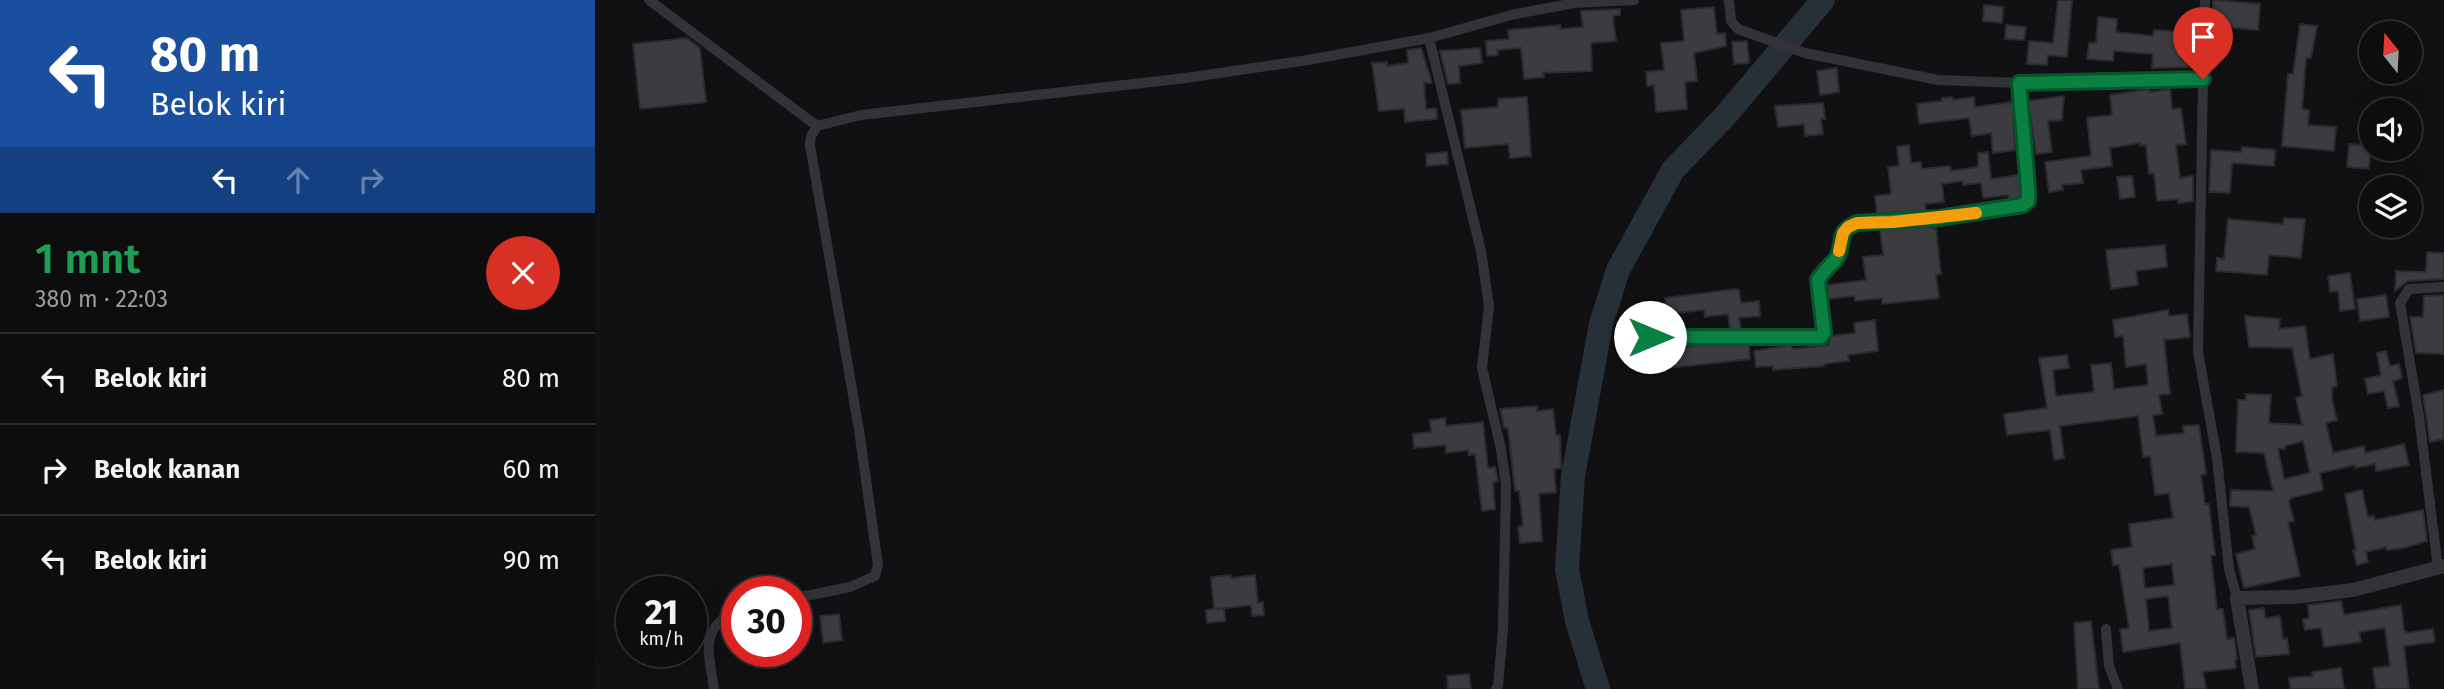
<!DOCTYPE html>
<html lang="id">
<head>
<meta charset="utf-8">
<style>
  :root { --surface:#0d0d0e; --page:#1b1b1c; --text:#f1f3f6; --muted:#9a9c9e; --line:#2d2d2e }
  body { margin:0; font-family:"Fira Sans",sans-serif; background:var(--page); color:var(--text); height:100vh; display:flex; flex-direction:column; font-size:26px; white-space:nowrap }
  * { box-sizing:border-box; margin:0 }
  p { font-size:23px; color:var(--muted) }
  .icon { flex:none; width:38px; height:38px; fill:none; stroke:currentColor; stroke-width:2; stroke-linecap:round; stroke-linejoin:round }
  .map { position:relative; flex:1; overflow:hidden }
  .sheet { display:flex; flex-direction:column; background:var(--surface); width:595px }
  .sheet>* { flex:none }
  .top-card { background:#1a4fa0; color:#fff; overflow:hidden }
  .needle { width:46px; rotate:342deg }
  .controls { position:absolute; left:1764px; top:21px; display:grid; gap:14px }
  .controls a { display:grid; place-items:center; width:63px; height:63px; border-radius:50%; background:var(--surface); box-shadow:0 7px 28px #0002,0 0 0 2px var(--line); font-size:35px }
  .speed { position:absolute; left:21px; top:576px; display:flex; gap:14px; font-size:35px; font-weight:700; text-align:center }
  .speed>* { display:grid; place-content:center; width:91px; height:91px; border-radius:50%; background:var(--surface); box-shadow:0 7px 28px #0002,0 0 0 2px var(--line); line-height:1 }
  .speed small { font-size:18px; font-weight:400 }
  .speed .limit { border:10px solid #d22; background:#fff; color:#111 }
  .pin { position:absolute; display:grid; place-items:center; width:60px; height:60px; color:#fff; margin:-72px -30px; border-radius:50% 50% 50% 0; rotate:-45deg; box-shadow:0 0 7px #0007 }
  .pin .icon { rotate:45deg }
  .me { position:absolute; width:77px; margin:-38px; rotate:90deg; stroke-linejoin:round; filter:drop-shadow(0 0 5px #0008) }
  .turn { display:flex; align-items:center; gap:24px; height:147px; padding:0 35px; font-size:32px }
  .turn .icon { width:91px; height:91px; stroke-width:2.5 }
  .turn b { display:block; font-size:49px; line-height:60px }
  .lanes { display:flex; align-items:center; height:66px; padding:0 35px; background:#0003; justify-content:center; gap:35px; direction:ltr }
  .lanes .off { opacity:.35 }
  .round { display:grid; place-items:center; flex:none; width:74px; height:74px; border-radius:37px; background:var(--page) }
  .overview { display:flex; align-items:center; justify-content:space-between; height:119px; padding:0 35px }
  h1 { font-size:42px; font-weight:600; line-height:52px; color:#1e9e55 }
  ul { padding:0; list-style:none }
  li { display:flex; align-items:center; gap:21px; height:91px; padding:0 35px; border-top:2px solid var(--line) }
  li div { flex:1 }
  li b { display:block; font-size:26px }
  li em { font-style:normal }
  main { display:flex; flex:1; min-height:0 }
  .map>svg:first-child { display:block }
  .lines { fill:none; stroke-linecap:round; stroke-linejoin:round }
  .river { stroke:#272f37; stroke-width:24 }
  .building { fill:#3b3b40; stroke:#2b2b2f; stroke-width:2; fill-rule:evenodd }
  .minor { stroke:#323338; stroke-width:10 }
  .tertiary { stroke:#323338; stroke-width:14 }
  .route-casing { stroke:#07532c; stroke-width:18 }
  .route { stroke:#0b8043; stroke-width:12 }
  .slow { stroke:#f59e0b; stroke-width:12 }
</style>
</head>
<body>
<main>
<section class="sheet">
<div class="top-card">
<div class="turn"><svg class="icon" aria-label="left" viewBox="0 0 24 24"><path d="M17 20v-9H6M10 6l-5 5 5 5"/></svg><div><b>80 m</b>Belok kiri</div></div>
<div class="lanes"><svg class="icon" aria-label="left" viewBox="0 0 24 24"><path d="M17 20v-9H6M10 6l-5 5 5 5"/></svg><svg class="icon off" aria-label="ahead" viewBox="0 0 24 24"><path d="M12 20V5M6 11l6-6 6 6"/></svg><svg class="icon off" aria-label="right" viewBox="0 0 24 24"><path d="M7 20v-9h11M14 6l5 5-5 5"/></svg></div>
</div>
<div class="overview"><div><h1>1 mnt</h1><p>380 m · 22:03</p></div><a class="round" style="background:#d93025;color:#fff"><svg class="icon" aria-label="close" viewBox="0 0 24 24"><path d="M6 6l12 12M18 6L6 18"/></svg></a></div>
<ul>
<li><svg class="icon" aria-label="left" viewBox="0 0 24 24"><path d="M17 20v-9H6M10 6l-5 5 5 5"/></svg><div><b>Belok kiri</b></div><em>80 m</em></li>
<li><svg class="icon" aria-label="right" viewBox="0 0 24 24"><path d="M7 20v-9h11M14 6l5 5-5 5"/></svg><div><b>Belok kanan</b></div><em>60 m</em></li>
<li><svg class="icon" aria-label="left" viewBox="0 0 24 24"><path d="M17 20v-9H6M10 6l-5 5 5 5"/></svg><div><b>Belok kiri</b></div><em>90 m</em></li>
</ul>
</section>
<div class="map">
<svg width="1849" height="689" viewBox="0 0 1849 689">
  <rect width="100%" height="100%" fill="#111113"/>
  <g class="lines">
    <path class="river" d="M 1003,689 L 982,621 L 972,569 L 978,476 L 1006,324 L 1023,270 L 1078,170 L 1131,115 L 1228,0"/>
  </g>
  <path class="building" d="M 1463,0 L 1477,0 L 1472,57 L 1453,55 L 1452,65 L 1432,64 L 1434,41 L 1458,43 Z
    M 1618,0 L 1665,4 L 1663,30 L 1617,26 Z
    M 1389,5 L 1408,7 L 1407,23 L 1388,21 Z
    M 1119,7 L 1122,34 L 1130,33 L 1131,46 L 1099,53 L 1102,81 L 1090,82 L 1092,109 L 1061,112 L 1059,85 L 1052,86 L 1051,72 L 1069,70 L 1066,43 L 1089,41 L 1086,10 Z
    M 1025,9 L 1025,15 L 1018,16 L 1021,41 L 996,43 L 997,71 L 948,73 L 949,77 L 929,79 L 926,48 L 902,50 L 903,55 L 892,56 L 891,41 L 914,39 L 913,30 L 965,25 L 966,29 L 988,27 L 986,11 Z
    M 1503,17 L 1522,19 L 1521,32 L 1558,36 L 1559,30 L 1597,32 L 1594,67 L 1557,68 L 1558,54 L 1519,51 L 1518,61 L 1492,59 L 1494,43 L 1501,43 Z
    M 1705,24 L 1722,26 L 1716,58 L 1711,58 L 1707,109 L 1714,110 L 1713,125 L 1741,127 L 1739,151 L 1687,146 L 1693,74 L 1698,74 Z
    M 1411,25 L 1431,27 L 1429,40 L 1410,39 Z
    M 92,38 L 105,48 L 111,102 L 45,109 L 38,44 Z
    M 1152,41 L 1154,63 L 1139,64 L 1137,42 Z
    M 826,48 L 837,83 L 829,83 L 831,109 L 841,108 L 842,119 L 810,122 L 809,109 L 784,111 L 777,63 L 792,62 L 792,66 L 813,63 L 812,50 Z
    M 885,48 L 887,63 L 864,66 L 865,83 L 853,84 L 845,51 Z
    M 1242,68 L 1244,92 L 1225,95 L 1222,71 Z
    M 1555,89 L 1555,92 L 1575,89 L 1577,109 L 1586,108 L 1591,144 L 1581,145 L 1585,178 L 1598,176 L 1598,201 L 1583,203 L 1583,199 L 1562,201 L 1559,173 L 1554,174 L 1551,145 L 1545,146 L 1545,143 L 1515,148 L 1517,166 L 1486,170 L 1488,183 L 1467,185 L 1468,190 L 1454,192 L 1450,162 L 1496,156 L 1492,118 L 1517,115 L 1515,95 Z
    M 1469,96 L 1467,120 L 1453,121 L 1457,152 L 1441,154 L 1433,101 Z
    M 932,97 L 936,156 L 915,158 L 913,144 L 870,148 L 866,110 L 903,107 L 903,99 Z
    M 1357,97 L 1358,100 L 1379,97 L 1380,107 L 1418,102 L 1420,150 L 1398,153 L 1396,133 L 1377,136 L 1374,118 L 1324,124 L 1322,104 L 1347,101 L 1347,98 Z
    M 1228,103 L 1230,119 L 1226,119 L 1228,134 L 1210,136 L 1209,124 L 1183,127 L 1180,106 Z
    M 1754,144 L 1776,146 L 1774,169 L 1752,167 Z
    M 1314,145 L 1316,163 L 1326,162 L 1327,169 L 1355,166 L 1356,171 L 1383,167 L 1383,153 L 1393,152 L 1396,179 L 1424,175 L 1425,197 L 1414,199 L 1413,195 L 1388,198 L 1386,183 L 1368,185 L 1368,181 L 1347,184 L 1349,202 L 1330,204 L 1331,211 L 1282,214 L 1280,196 L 1296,194 L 1293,167 L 1304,166 L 1302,147 Z
    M 1647,147 L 1680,150 L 1679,166 L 1637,163 L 1635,193 L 1614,192 L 1616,150 L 1646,152 Z
    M 852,152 L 853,164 L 832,166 L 831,154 Z
    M 1537,176 L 1540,197 L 1525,199 L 1522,177 Z
    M 1689,218 L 1710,219 L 1706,258 L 1674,255 L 1672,275 L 1621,271 L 1622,258 L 1629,259 L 1633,219 L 1688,224 Z
    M 1333,227 L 1341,228 L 1346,274 L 1341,275 L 1344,298 L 1287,304 L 1287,298 L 1260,301 L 1259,296 L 1233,299 L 1232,285 L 1271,280 L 1268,257 L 1288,255 L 1285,229 Z
    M 1570,245 L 1572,267 L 1541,271 L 1543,285 L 1516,289 L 1511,250 Z
    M 1832,252 L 1849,253 L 1849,279 L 1813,281 L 1800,291 L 1801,271 L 1831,272 Z
    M 1755,273 L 1760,309 L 1745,311 L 1743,291 L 1735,292 L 1733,276 Z
    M 1140,289 L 1144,290 L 1146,303 L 1164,301 L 1165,316 L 1144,318 L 1146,329 L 1135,329 L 1133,314 L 1110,317 L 1109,310 L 1072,314 L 1070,298 Z
    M 1791,295 L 1794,317 L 1765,321 L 1762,299 Z
    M 1849,295 L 1849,354 L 1821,353 L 1815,317 L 1828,317 L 1829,296 Z
    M 1573,310 L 1574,316 L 1592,314 L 1595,337 L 1569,340 L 1575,394 L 1564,395 L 1567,414 L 1558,415 L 1561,436 L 1589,433 L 1588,426 L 1604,425 L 1611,474 L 1606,475 L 1610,504 L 1614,504 L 1620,555 L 1616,556 L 1622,609 L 1628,609 L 1632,639 L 1639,638 L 1642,659 L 1640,660 L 1641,668 L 1608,672 L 1611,689 L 1590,689 L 1585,643 L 1528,652 L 1525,629 L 1534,628 L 1524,565 L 1518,565 L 1516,550 L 1537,547 L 1534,524 L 1578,518 L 1574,493 L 1560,495 L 1555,456 L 1548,457 L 1543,416 L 1465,426 L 1469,458 L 1459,460 L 1455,430 L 1412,435 L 1409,414 L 1452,408 L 1444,358 L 1472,355 L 1474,368 L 1458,370 L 1461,396 L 1499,392 L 1496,365 L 1516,363 L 1519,389 L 1553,385 L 1551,364 L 1531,367 L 1528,336 L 1520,337 L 1518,320 ZM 1577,564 L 1579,585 L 1550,588 L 1548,568 ZM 1573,596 L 1577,628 L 1554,631 L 1551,599 Z
    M 1650,316 L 1685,319 L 1684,329 L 1710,326 L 1715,359 L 1738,354 L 1742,386 L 1737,388 L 1737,399 L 1742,420 L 1731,423 L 1738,453 L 1769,446 L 1770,453 L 1809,444 L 1814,465 L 1781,471 L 1780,464 L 1760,468 L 1760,465 L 1725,473 L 1728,490 L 1696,498 L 1694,502 L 1699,521 L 1693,522 L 1705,576 L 1649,588 L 1641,554 L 1660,549 L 1657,536 L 1661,535 L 1654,507 L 1635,506 L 1636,490 L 1678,491 L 1669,453 L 1641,452 L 1643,400 L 1651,400 L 1651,394 L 1676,395 L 1674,423 L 1707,425 L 1701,398 L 1707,396 L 1697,348 L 1654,347 ZM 1708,441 L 1715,473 L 1689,479 L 1683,449 L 1690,449 L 1690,446 Z
    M 1280,320 L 1283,351 L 1253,355 L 1254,361 L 1229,364 L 1229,366 L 1178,370 L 1178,366 L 1161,367 L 1159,351 L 1195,345 L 1198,349 L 1233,345 L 1236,336 L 1260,333 L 1259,323 Z
    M 1102,345 L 1154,345 L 1155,359 L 1055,370 L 1054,357 L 1076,355 L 1076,350 Z
    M 1791,351 L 1795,366 L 1804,364 L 1807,378 L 1798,381 L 1804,406 L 1793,408 L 1789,391 L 1773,394 L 1770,379 L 1786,375 L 1782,353 Z
    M 1849,390 L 1849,439 L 1835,442 L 1828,395 Z
    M 942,406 L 942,411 L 958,409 L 961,435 L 965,435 L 966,468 L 959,469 L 961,492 L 944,494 L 947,541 L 925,543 L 923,527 L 928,526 L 924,491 L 920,491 L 913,428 L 909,428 L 905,409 Z
    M 850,418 L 851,426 L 888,422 L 893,468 L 900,467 L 903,481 L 898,482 L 900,509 L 887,511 L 880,454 L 874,455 L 873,450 L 851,453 L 851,445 L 819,448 L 818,434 L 836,432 L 835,420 Z
    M 1767,490 L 1773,517 L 1779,516 L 1780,520 L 1828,510 L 1832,541 L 1808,548 L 1792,550 L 1791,547 L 1771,552 L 1773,562 L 1762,565 L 1758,550 L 1761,550 L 1750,494 Z
    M 636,575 L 636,578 L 660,575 L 663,603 L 668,602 L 669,615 L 657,616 L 656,605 L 621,609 L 629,608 L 630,621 L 612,623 L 611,610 L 619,609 L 616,577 Z
    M 1746,601 L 1749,615 L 1806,605 L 1809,630 L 1812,633 L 1838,629 L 1840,642 L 1809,646 L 1814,689 L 1781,689 L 1778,668 L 1795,666 L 1790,628 L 1764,632 L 1766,642 L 1729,647 L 1726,628 L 1710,630 L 1708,619 L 1714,618 L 1713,605 Z
    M 1669,608 L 1670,618 L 1685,616 L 1688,639 L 1692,638 L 1694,654 L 1661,657 L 1654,610 Z
    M 244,614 L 247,640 L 228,643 L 225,616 Z
    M 1496,621 L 1504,689 L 1483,689 L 1479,623 Z
    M 1746,668 L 1749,689 L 1695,689 L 1694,678 L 1718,676 L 1717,672 Z
    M 874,674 L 876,689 L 853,689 L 852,676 Z"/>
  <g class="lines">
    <path class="minor" d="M 54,0 L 222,126
      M 1134,0 L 1136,21 L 1143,29 L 1210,53 L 1343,80 L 1424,83 L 1608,79 L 1603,352 L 1622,458 L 1634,569 L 1642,598
      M 834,38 L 886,251 L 894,306 L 887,368 L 906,449 L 911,485 L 908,629 L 903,686 L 901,689
      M 1608,79 L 1610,0
      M 1055,337 L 1226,337 L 1229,332 L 1223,280 C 1228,271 1237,265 1242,257 C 1251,242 1243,230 1262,223 L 1344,218 L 1428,205 L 1433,201 L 1433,188 L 1424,83
      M 1843,568 L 1824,416 L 1805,303 L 1814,289 L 1849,287
      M 201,598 L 255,587 L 280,576 L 283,565 L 264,430 L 215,145 L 216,136 L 222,126 L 266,115 L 591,78 L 713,60 L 834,38 L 920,14 L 980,3 L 1039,0
      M 1511,629 L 1514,666 L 1523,689
      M 119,689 C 114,652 103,630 142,610"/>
    <path class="tertiary" d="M 1657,689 L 1642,598 L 1699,597 L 1758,590 L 1849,566"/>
  </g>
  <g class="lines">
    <defs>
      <path id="route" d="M 1055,337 L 1226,337 L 1229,332 L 1223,280 C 1228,271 1237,265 1242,257 C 1251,241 1240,232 1262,223 L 1344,218 L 1428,205 L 1433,201 L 1433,188 L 1424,83 L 1608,79"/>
    </defs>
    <use href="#route" class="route-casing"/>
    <use href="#route" class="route"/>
    <path class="slow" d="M 1244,251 L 1248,233 L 1253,227 L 1262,223 L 1298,222 L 1381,213"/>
  </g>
</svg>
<div class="controls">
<a><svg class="needle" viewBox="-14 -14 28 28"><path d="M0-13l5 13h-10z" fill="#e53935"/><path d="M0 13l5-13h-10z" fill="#9a9c9e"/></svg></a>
<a><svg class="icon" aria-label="sound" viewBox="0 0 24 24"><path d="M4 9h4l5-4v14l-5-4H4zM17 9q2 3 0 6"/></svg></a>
<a><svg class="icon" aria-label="layers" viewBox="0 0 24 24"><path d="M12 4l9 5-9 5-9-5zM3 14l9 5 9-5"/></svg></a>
</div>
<div class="speed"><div>21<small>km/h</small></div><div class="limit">30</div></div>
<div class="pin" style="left:1608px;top:79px;background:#d93025"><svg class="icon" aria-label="arrive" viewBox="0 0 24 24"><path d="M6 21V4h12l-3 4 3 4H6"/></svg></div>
<svg class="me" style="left:1055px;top:337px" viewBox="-20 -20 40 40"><circle r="19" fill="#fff"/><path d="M0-13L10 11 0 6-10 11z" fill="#0b8043"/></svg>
</div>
</main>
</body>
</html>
